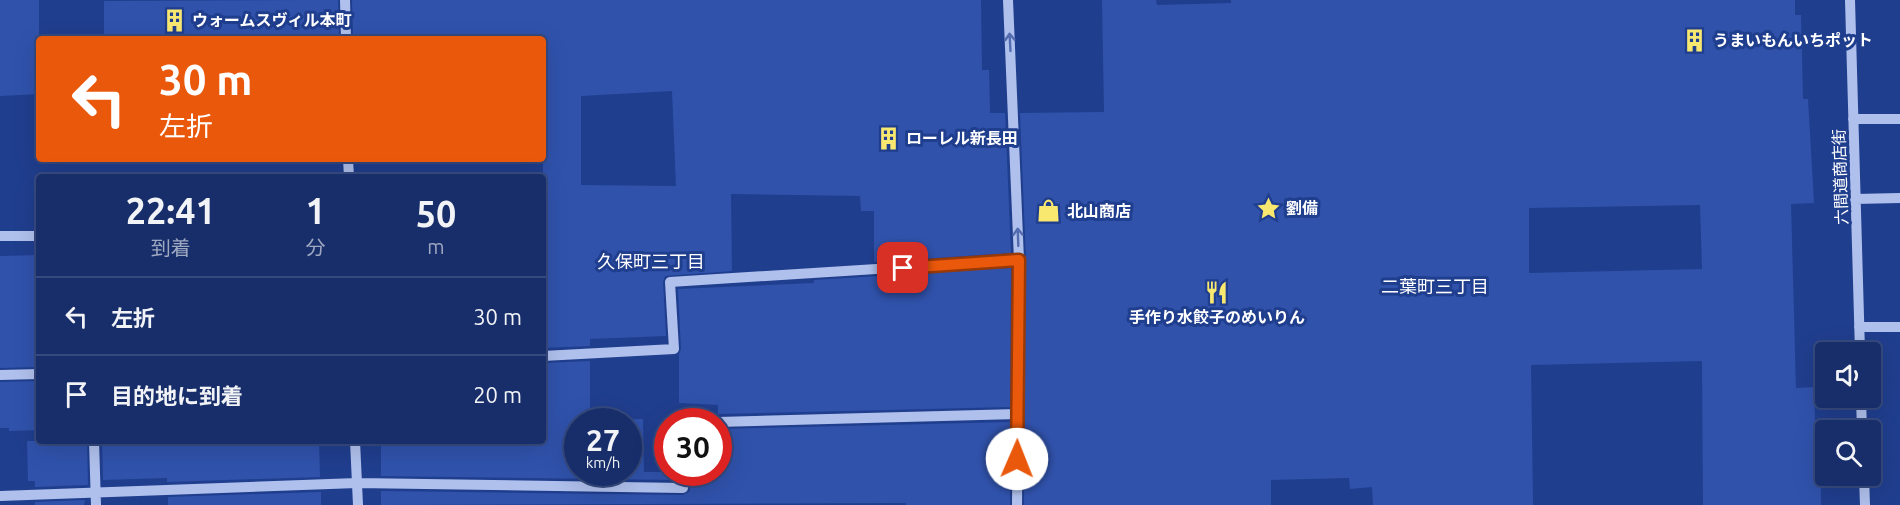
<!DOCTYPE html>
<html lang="ja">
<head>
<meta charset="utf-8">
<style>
  :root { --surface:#182e6a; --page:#213670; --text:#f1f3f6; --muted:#9fa8c1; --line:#364a7e }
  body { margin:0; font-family:Ubuntu,"Noto Sans JP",sans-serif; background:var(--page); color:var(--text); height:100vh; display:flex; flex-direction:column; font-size:22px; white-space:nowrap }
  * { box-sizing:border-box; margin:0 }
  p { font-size:20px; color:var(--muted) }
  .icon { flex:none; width:33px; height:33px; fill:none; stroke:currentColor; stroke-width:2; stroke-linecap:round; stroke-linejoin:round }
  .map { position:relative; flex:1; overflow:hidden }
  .panel { position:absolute; left:36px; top:174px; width:510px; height:270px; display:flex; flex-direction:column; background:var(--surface); border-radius:6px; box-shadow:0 6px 24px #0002,0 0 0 2px var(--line) }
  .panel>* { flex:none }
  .guide { position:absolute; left:36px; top:36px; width:510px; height:126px; border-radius:6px; box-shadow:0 6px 24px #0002,0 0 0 2px var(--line); background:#ea580c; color:#fff; overflow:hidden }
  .fabs { position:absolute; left:1815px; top:342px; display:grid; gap:12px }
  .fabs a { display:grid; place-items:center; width:66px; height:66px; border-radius:6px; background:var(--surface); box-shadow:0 6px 24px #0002,0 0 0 2px var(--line); font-size:30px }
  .speed { position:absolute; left:564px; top:408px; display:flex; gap:12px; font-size:30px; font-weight:700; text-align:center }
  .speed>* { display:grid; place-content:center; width:78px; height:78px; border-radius:50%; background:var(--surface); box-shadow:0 6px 24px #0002,0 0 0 2px var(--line); line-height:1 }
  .speed small { font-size:15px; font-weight:400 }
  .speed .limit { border:9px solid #d22; background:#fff; color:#111 }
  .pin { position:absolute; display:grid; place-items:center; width:51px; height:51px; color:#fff; margin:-26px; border-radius:12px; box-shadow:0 3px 9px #0006 }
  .me { position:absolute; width:66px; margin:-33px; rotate:1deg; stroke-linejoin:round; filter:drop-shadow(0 0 4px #0008) }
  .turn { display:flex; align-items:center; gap:21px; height:126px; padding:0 24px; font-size:27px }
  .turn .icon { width:78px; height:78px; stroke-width:2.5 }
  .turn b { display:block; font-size:42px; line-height:51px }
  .eta { display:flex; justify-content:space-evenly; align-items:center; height:102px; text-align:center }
  .eta b { font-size:36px; font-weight:700; line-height:42px }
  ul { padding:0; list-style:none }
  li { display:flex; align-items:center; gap:18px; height:78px; padding:0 24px; border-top:2px solid var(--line) }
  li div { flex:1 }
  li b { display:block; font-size:22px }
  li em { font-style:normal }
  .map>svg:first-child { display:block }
  .building { fill:#3052ab; fill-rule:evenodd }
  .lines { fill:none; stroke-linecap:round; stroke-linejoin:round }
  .minor { stroke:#afc0ec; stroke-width:10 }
  .oneway { stroke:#526caf }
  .route-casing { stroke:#983908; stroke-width:15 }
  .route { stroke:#ea580c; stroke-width:10 }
  .labels { text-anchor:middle; stroke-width:6; stroke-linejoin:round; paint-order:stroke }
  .poi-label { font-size:16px; font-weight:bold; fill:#fff; stroke:#203e8e; text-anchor:start }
  .street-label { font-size:16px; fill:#fff; stroke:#203e8e }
  .neighbourhood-label { font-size:18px; fill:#fff; stroke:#203e8e }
</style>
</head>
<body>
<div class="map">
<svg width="1900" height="505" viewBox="0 0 1900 505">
  <rect width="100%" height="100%" fill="#203e8e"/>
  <path class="building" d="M 0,0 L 39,0 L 39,94 L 0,96 Z
    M 305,0 L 338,0 L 339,39 L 104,39 L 104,1 Z
    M 352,0 L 981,0 L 982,70 L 989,70 L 990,113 L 1005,113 L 1011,253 L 874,262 L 874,211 L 861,211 L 860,196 L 731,194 L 732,271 L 665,276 L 663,282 L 666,336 L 590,339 L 590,346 L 543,348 L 543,39 L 353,39 ZM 672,91 L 676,186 L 581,185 L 581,96 Z
    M 1102,0 L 1156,0 L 1157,5 L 1231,3 L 1231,0 L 1795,0 L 1795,15 L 1801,15 L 1803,99 L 1808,99 L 1814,203 L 1791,204 L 1796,388 L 1814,387 L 1815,421 L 1820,420 L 1821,505 L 1703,505 L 1702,361 L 1531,365 L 1533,505 L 1373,505 L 1372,487 L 1350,489 L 1349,478 L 1271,480 L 1271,505 L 1024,505 L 1026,260 L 1020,113 L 1104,112 ZM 1700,205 L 1702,269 L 1529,273 L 1529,208 Z
    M 39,255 L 39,367 L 0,368 L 0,256 Z
    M 1011,268 L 1010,407 L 718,414 L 718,405 L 679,403 L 679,354 L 681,349 L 678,289 L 814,283 L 814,280 Z
    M 590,361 L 590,420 L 643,419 L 644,472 L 675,472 L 675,480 L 381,476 L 381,441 L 543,441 L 543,363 ZM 578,422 L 628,422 L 628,472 L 578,472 Z
    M 39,381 L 39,430 L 9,431 L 9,428 L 0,428 L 0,382 Z
    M 1010,422 L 1010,505 L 906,505 L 906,503 L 381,505 L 381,491 L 683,495 L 690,491 L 690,472 L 718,472 L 718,429 Z
    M 27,441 L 87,441 L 88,485 L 35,487 L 35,481 L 28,481 Z
    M 102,441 L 319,441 L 320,477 L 167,482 L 167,478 L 103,480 Z
    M 321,492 L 321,505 L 168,505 L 168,497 Z
    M 85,500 L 84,505 L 35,505 L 35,502 Z"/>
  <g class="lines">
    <path class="minor" d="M 345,0 L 346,39
      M 1008,0 L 1019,260 L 1017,505
      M 1850,0 L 1860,352
      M 1853,119 L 1900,119
      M 348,159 L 349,177
      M 1855,199 L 1900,198
      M 0,236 L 39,236
      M 1859,327 L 1900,327
      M 543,356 L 674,349 L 670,282 L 1019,260
      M 0,375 L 39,374
      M 1861,398 L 1862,430
      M 718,422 L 1018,414
      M 94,441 L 96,505
      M 355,441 L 358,505
      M 1864,476 L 1865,505
      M 0,496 L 357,483 L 683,488 L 683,472"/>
  </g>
  <defs><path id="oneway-shaft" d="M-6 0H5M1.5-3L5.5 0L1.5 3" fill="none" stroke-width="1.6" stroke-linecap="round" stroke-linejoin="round" transform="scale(1.5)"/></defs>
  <g class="oneway">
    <use href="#oneway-shaft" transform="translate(1010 42) rotate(-93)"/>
    <use href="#oneway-shaft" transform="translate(1018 237) rotate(-92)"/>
  </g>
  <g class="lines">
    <defs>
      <path id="route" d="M 903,268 L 1019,260 L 1017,459"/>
    </defs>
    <use href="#route" class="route-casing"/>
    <use href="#route" class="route"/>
  </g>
  <defs>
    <symbol id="building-bare" viewBox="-9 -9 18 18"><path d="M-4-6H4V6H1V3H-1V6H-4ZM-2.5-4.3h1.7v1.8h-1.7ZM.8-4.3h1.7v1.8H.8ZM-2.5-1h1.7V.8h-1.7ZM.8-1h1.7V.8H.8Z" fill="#f9e870" stroke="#203e8e" stroke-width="2.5" paint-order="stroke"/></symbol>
    <symbol id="sight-bare" viewBox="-9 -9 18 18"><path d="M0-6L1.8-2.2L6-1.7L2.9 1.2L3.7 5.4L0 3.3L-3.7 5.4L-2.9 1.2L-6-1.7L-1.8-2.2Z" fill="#f9e870" stroke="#203e8e" stroke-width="2.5" paint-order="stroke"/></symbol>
    <symbol id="shop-bare" viewBox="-9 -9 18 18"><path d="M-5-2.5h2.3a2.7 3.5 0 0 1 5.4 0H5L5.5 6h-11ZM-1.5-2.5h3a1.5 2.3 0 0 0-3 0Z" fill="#f9e870" stroke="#203e8e" stroke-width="2.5" paint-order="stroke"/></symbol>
    <symbol id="restaurant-bare" viewBox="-9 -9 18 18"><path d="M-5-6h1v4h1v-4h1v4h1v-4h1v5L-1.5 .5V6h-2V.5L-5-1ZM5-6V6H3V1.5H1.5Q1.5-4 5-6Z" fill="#f9e870" stroke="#203e8e" stroke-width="2.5" paint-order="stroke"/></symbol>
  </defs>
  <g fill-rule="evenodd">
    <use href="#building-bare" x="158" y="4" width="33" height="33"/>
    <use href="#building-bare" x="1678" y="24" width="33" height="33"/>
    <use href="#building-bare" x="872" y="122" width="33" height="33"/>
    <use href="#sight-bare" x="1252" y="192" width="33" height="33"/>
    <use href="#shop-bare" x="1032" y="194" width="33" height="33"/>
    <use href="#restaurant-bare" x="1200" y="276" width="33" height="33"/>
  </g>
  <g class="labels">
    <g class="poi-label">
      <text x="192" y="26">ウォームスヴィル本町</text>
      <text x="1713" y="46">うまいもんいちポット</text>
      <text x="906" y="144">ローレル新長田</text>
      <text x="1286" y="214">劉備</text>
      <text x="1067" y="217">北山商店</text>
      <text x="1217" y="323" text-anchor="middle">手作り水餃子のめいりん</text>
    </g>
    <g class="street-label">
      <text transform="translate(1840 177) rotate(-92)" y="6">六間道商店街</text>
    </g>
    <g class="neighbourhood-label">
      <text x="651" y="268">久保町三丁目</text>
      <text x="1435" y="293">二葉町三丁目</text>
    </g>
  </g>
</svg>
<div class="fabs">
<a><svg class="icon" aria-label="sound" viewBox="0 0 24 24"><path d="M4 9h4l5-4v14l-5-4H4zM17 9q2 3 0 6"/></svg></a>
<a><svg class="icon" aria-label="search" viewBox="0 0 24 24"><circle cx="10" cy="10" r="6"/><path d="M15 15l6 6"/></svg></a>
</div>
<div class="speed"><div>27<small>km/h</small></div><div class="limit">30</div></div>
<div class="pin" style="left:903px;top:268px;background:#d93025"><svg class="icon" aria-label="arrive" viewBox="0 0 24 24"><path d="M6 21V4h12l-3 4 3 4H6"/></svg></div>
<svg class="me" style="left:1017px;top:459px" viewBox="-20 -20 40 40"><circle r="19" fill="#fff"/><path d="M0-13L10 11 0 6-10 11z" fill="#ea580c"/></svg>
<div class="guide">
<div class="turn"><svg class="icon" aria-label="left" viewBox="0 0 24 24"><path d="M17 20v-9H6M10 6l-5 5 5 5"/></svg><div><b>30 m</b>左折</div></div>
</div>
<section class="panel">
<div class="eta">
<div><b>22:41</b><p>到着</p></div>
<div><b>1</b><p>分</p></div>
<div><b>50</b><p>m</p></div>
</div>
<ul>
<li><svg class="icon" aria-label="left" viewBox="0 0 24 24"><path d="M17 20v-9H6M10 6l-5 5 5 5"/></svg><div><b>左折</b></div><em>30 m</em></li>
<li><svg class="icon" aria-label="arrive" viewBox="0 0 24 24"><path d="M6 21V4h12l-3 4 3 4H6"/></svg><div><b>目的地に到着</b></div><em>20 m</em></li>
</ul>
</section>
</div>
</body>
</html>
